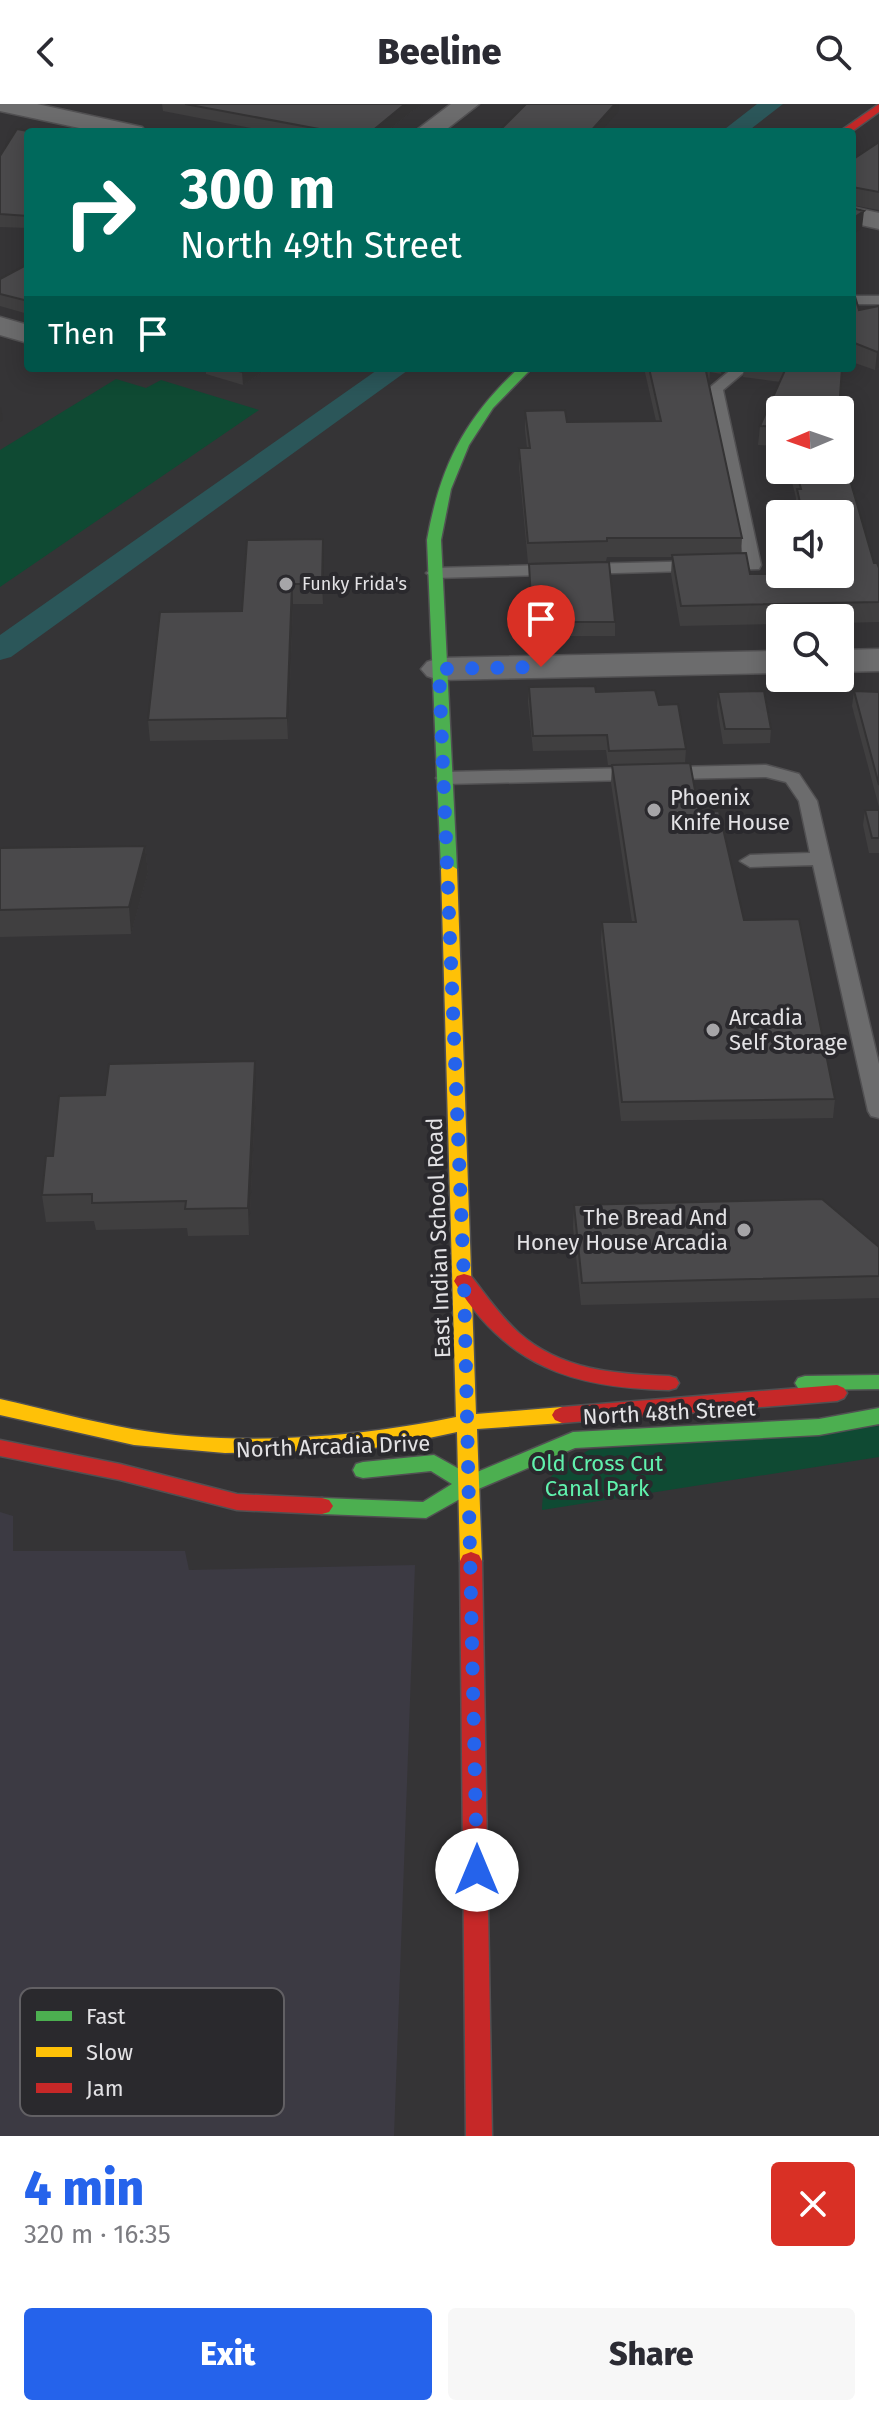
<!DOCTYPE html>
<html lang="en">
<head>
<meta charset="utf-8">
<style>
  :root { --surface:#fff; --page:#f7f7f7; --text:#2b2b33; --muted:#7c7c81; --accent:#2563eb }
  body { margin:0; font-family:"Fira Sans",sans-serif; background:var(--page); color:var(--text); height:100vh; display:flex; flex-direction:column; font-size:30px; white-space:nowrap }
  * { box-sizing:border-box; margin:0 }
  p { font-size:26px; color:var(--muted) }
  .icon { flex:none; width:44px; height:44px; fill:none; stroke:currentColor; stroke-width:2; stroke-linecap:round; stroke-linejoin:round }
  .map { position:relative; height:2032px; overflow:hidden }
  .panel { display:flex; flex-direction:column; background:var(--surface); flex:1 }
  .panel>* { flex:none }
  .guide { position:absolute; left:24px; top:24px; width:832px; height:244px; border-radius:8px; box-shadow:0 4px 20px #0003; background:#00695c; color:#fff; overflow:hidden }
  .needle { width:52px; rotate:268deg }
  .tools { position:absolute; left:766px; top:292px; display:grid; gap:16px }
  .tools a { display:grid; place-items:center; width:88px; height:88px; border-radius:8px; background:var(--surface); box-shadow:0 4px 20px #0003; font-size:40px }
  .pin { position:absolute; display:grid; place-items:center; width:68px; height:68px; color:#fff; margin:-82px -34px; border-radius:50% 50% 50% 0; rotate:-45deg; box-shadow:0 0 8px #0007 }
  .pin .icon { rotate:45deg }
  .me { position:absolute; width:88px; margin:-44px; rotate:0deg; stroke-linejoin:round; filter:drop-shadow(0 0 6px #0008) }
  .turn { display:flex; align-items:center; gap:28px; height:168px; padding:0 24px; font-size:36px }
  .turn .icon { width:104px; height:104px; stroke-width:2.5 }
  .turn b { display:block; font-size:56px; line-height:68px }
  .then { display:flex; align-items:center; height:76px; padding:0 24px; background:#0003; gap:16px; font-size:30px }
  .round { display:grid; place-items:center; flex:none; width:84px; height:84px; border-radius:8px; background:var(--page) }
  .overview { display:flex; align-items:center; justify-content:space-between; height:136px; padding:0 24px }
  h1 { font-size:48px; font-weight:800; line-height:60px; color:var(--accent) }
  .action { display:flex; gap:16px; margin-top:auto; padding:16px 24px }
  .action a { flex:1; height:92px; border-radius:8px; background:var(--accent); color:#fff; font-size:32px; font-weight:800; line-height:92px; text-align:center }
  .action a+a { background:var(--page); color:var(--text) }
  header { display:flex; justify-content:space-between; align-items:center; height:104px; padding:0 24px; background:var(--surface); font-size:36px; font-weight:800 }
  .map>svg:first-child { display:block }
  .built { fill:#3c3a43 }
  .green { fill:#0f4a33 }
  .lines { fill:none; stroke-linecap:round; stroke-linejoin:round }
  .canal { fill:#2b5659; fill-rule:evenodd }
  .lane-casing { stroke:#515052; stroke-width:3 }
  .street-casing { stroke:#515052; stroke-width:3 }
  .fast-casing { stroke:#515052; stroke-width:3 }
  .slow-casing { stroke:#515052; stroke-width:3 }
  .jam-casing { stroke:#515052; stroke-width:3 }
  .lane { fill:#6c6c6d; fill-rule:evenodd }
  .street { fill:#6c6c6d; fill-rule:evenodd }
  .fast { fill:#4caf50; fill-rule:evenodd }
  .slow { fill:#ffc107; fill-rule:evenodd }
  .jam { fill:#c62828; fill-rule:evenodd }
  .wall { fill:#403f40 }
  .shaded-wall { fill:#343334 }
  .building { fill:#4a494b; stroke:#343334; stroke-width:2 }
  .route { stroke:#2563eb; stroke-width:14; stroke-dasharray:0 25.2 }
  .poi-dot { fill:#a6a5a8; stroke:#2a292d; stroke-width:3 }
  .labels { text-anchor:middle; stroke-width:8; stroke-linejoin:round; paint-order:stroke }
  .far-poi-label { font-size:18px; fill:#e3e2e5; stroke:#2a292d; text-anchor:start }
  .poi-label { font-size:22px; fill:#e3e2e5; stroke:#2a292d; text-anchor:start }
  .street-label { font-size:22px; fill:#e3e2e5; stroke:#2a292d }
  .park-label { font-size:22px; fill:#60f1ad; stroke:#2a292d }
  .key { fill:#2a292d; stroke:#626064; stroke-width:2 }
  .key-label { font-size:22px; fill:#e3e2e5 }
</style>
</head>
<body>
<header><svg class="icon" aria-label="back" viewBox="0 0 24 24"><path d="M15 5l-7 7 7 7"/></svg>Beeline<svg class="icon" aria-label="search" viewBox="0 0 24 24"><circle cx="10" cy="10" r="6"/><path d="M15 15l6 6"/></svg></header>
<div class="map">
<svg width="879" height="2032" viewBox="0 0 879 2032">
  <rect width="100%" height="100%" fill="#353436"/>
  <path class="built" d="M 0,1408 L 13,1412 L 13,1447 L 185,1447 L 189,1466 L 415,1461 L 394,2032 L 0,2032 Z"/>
  <path class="green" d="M 116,275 L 146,284 L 161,276 L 259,306 L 0,483 L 0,346 Z
    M 879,1322 L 879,1353 L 542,1406 C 543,1370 559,1362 589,1346 Z"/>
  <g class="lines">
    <path class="canal" d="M 757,0 L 783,0 L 747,28 L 721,28 Z
      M 380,264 L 411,264 L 11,553 L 0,556 L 0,531 Z"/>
    <defs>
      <path id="lane" d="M 852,192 L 879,192 L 879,200 L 852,200 Z
        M 733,264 L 749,264 L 723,286 L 761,461 L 759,465 L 434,474 L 426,469 L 434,464 L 744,456 L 708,285 Z
        M 766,661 L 799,670 L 817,697 L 879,960 L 879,1014 L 871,1012 L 868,1007 L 813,761 L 750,763 L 740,757 L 750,751 L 810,749 L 799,697 L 786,678 L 766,673 L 445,680 L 436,674 L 445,668 Z"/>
      <path id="street" d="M 0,0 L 37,0 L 142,23 L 146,28 L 98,28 L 0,7 Z
        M 451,0 L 479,0 L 443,28 L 414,28 Z
        M 852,103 L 879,109 L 879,125 L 852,119 Z
        M 0,213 L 28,221 L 28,239 L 0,231 Z
        M 879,545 L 879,567 L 840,568 L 840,546 Z
        M 780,547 L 780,569 L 439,576 L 427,572 L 421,565 L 427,558 L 439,554 Z"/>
      <path id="fast" d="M 519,264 L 532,264 L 493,304 L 469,341 L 451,385 L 441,436 L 457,765 L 449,770 L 441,765 L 427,436 C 440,363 464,315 519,264 Z
        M 879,1271 L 879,1285 L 805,1286 L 798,1284 L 795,1279 L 798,1274 L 805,1272 Z
        M 879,1304 L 879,1320 L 819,1331 L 575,1344 L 476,1386 L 426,1414 L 322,1410 L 315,1408 L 311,1402 L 315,1396 L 322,1394 L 423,1398 L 452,1380 L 431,1367 L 363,1374 L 356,1372 L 353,1366 L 356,1360 L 363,1358 L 434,1351 L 470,1371 L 573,1328 L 819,1315 Z"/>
      <path id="slow" d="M 449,760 L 457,765 L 476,1310 L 562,1303 L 569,1306 L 572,1311 L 569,1316 L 562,1319 L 477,1325 L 482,1457 L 479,1463 L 471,1466 L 463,1463 L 460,1457 L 457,1328 L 392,1342 L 352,1346 L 225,1349 L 134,1341 L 0,1311 L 0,1295 C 44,1305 88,1317 132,1325 C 234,1343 356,1334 456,1313 L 441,765 Z"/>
      <path id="jam" d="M 879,0 L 879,8 L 851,28 L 839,28 Z
        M 464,1170 L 471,1172 C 486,1191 500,1212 519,1229 C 561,1266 615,1270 669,1272 L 676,1274 L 679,1279 L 676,1284 L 669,1286 C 574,1284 506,1263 454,1177 L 457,1172 Z
        M 837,1281 L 844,1284 L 847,1289 L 844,1294 L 837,1297 L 562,1319 L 555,1316 L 552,1311 L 555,1306 L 562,1303 Z
        M 0,1336 L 120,1360 L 237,1390 L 322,1394 L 329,1396 L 333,1402 L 329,1408 L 322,1410 L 237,1406 L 120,1376 L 0,1352 Z
        M 471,1448 L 479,1451 L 482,1457 L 492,2032 L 466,2032 L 460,1457 L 463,1451 Z"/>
    </defs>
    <use href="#lane" class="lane-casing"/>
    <use href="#street" class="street-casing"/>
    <use href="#fast" class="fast-casing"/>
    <use href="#slow" class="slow-casing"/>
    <use href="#jam" class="jam-casing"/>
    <use href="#lane" class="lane"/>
    <use href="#street" class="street"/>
    <use href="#fast" class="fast"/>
    <use href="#slow" class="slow"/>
    <use href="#jam" class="jam"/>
  </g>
  <path class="wall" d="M 162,0 L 424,0 L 411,8 L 386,28 L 272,28 L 163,7 Z
    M 28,28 L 28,124 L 0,123 L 0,52 Z
    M 879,38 L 879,106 L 852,101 L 852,56 Z
    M 28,160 L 28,210 L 0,202 L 0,175 Z
    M 852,182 L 859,206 L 879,202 L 879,264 L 875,266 L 852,258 Z
    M 206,264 L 268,264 L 243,281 L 206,270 Z
    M 644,264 L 729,264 L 721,270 L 710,268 L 709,279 L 742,434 L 741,449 L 750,470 L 840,470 L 840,410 L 796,410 L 796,394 L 789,366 L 840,366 L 842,348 L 874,459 L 879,464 L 879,518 L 840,519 L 840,514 L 780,514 L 780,520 L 680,522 L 671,470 L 672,453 L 607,453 L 606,457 L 528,459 L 519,363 L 519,344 L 527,344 L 525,326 L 525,307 L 567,318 L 656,317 Z
    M 744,264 L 842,264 L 780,306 L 780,342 L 758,341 L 760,322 L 780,278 L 743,273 Z
    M 323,435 L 323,500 L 293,500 L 288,635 L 150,637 L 148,616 L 242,507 Z
    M 529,460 L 615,518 L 615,532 L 555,532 L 555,527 L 532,527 Z
    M 529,583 L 596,588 L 659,601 L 686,645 L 685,659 L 699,708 L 744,816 L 835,995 L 833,1014 L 621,1017 L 601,837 L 602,818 L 632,818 L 611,679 L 612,661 L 608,661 L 606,646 L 533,647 L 528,598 Z
    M 854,587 L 879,588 L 879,703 L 852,602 Z
    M 718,588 L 771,625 L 770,639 L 723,640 L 717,602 Z
    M 865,706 L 879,706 L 879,749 L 869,749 L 863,721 Z
    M 145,742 L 148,768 L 131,830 L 0,833 L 0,744 Z
    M 256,984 L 249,1131 L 188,1132 L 187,1124 L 96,1126 L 94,1117 L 46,1118 L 42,1091 L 53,1052 L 105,991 Z
    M 574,1101 L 879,1143 L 879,1194 L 581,1201 L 573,1123 Z"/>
  <path class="shaded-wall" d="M 405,0 L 424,0 L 411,8 L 386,28 L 371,28 Z
    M 615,0 L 619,0 L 618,8 L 600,28 L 590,28 Z
    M 864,107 L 862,124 L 852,131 L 852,115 Z
    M 879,247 L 879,264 L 875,266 L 877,248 Z
    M 248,264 L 268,264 L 243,281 L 242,268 Z
    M 722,264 L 729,264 L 721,270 Z
    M 1,303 L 3,316 L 0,318 L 0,304 Z
    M 323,435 L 324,455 L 323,500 L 322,480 Z
    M 292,480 L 293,500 L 288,635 L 287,614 Z
    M 145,742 L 148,768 L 131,830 L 129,803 Z
    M 255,957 L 256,984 L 249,1131 L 248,1104 Z"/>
  <path class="building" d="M 185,0 L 405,0 L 371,28 L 335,28 Z
    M 526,0 L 615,0 L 590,28 L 498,28 Z
    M 17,25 L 33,28 L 28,28 L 28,112 L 0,110 L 0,52 Z
    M 879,38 L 879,88 L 852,83 L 852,56 Z
    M 852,104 L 864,107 L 852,115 Z
    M 28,160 L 28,197 L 0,190 L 0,175 Z
    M 852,182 L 859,206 L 879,202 L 879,247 L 877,248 L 852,238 Z
    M 229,264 L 248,264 L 242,268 Z
    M 649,264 L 709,264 L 706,267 L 742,434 L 607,434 L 607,437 L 528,439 L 519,344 L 530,344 L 525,307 L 565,306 L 567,318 L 661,317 Z
    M 786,264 L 842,264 L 839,306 L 780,306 L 780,323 L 760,322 Z
    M 840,310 L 844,311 L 842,348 L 874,459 L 877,459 L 879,464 L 879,498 L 681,502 L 672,451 L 746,449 L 750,470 L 840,470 L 840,410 L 798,410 L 797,403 L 801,403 L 797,385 L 801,385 L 796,366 L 840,366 Z
    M 323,435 L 322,480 L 292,480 L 287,614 L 148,616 L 160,508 L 242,507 L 247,436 Z
    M 609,458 L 615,518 L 555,518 L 555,513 L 532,513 L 529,460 Z
    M 595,582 L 596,588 L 655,586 L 659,601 L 678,600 L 686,645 L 609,647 L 607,631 L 533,632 L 529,583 Z
    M 764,587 L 771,625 L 725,625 L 718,588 Z
    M 854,587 L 879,588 L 879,681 Z
    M 690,659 L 699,708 L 719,707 L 744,816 L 799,815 L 835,995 L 622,998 L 602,818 L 636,818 L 612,661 Z
    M 865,706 L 879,706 L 879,734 L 872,734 Z
    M 145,742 L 129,803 L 0,806 L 0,744 Z
    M 255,957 L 248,1104 L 185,1105 L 186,1097 L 92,1099 L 92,1090 L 42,1091 L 46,1052 L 53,1052 L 59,992 L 105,991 L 109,960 Z
    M 822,1095 L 879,1143 L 879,1172 L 582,1179 L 574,1101 Z"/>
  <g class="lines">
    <path class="route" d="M 477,1766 L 464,1177 L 439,565 L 541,563"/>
  </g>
  <g class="poi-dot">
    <circle cx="286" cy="480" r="8"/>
    <circle cx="654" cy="706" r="8"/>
    <circle cx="713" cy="926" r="8"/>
    <circle cx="744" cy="1126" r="8"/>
  </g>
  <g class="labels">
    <g class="far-poi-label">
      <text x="302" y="486">Funky Frida's</text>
    </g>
    <g class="poi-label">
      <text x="670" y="701">Phoenix<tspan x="670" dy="25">Knife House</tspan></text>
      <text x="729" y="921">Arcadia<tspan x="729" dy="25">Self Storage</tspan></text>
      <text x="728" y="1121" text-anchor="end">The Bread And<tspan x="728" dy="25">Honey House Arcadia</tspan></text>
    </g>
    <g class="street-label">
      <text transform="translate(438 1134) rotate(-92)" y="8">East Indian School Road</text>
      <text transform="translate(669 1308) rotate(-3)" y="8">North 48th Street</text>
      <text transform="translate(333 1342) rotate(-2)" y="8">North Arcadia Drive</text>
    </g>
    <g class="park-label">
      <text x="597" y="1367">Old Cross Cut<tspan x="597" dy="25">Canal Park</tspan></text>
    </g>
  </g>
  <rect x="20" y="1884" width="264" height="128" rx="12" class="key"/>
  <rect x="36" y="1907" width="36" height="10" fill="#4caf50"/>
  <rect x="36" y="1943" width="36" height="10" fill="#ffc107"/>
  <rect x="36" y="1979" width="36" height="10" fill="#c62828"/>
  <g class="key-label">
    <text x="86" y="1920">Fast</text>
    <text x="86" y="1956">Slow</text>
    <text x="86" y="1992">Jam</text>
  </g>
</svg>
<div class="tools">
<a><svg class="needle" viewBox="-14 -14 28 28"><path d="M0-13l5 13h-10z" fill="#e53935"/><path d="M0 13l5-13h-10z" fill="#7c7c81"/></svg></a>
<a><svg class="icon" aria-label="sound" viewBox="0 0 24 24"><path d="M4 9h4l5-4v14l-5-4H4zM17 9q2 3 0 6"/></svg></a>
<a><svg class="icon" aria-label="search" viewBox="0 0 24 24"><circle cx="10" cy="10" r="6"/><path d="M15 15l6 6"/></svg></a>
</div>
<div class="pin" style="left:541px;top:563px;background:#d93025"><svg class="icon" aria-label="arrive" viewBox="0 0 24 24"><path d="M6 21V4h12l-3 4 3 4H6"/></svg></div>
<svg class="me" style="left:477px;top:1766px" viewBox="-20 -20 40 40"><circle r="19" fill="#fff"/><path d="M0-13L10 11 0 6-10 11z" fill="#2563eb"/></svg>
<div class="guide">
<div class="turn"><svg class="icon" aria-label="right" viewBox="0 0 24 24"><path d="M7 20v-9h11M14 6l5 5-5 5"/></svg><div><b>300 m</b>North 49th Street</div></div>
<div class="then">Then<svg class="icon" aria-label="arrive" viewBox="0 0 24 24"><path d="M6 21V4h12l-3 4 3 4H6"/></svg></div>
</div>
</div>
<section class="panel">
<div class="overview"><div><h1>4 min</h1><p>320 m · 16:35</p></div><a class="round" style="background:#d93025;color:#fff"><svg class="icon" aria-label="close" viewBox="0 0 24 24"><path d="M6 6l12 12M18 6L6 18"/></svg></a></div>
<div class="action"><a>Exit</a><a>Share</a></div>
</section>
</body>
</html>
